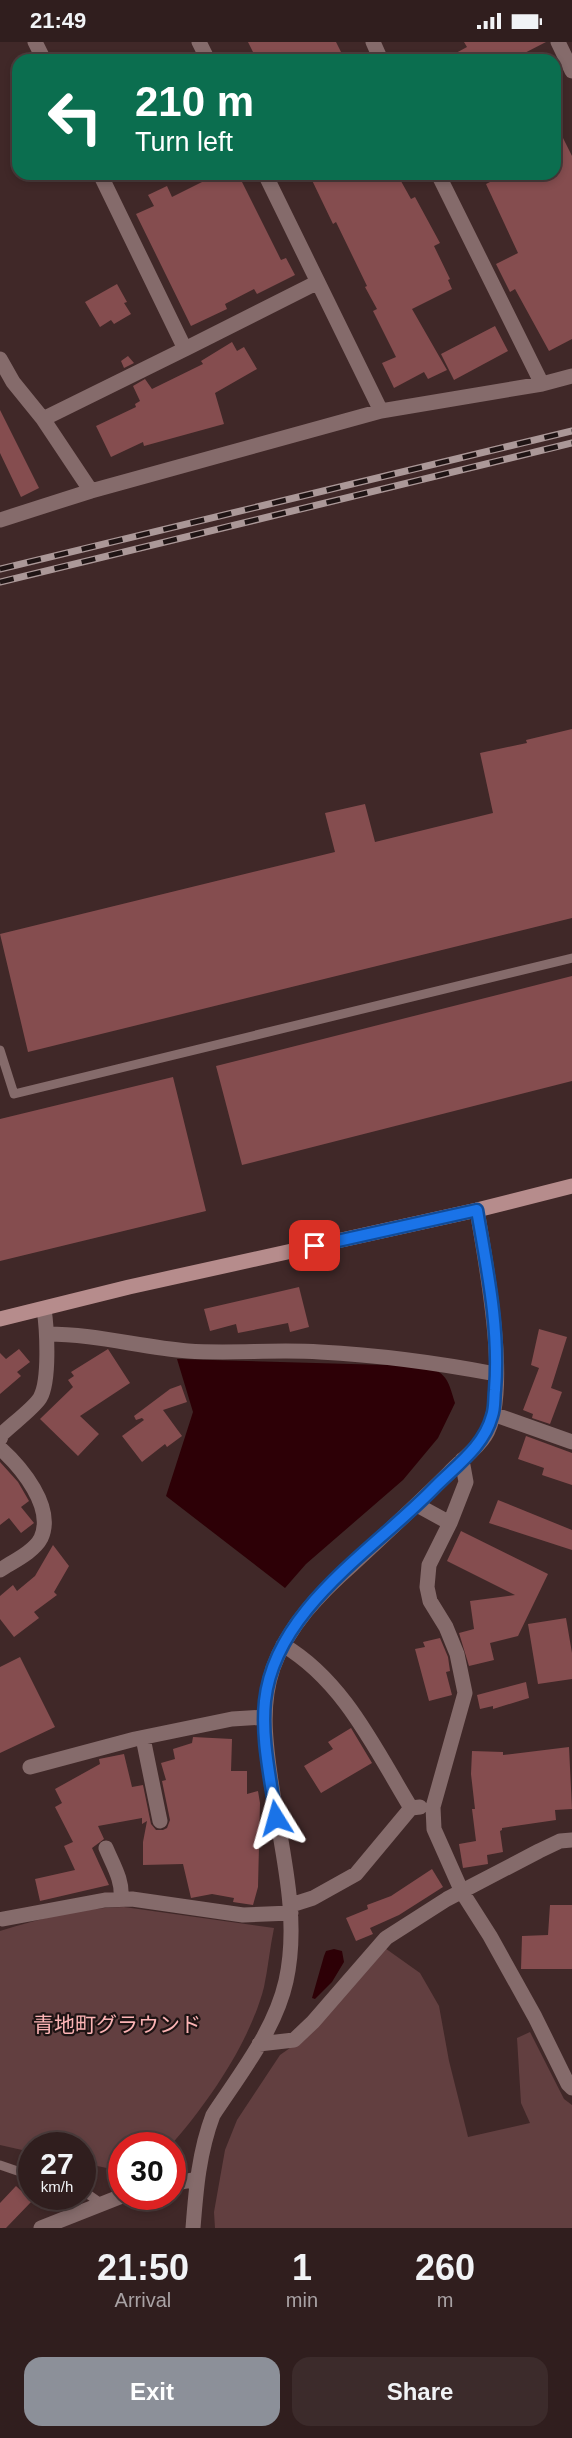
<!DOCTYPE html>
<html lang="en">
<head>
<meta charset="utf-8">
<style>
  :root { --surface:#301e1e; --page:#3c2b2b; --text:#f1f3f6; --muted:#a8a2a4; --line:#4b3c3c; --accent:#8c9099 }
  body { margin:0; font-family:Helvetica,"Noto Sans JP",sans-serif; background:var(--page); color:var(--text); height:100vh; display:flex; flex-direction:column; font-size:22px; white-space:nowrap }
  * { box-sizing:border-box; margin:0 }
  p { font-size:20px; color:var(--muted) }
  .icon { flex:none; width:33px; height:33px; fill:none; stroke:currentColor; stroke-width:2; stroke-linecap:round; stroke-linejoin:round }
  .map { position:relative; height:2186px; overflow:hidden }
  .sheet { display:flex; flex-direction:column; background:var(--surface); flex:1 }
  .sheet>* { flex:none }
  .top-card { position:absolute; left:12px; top:12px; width:549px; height:126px; border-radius:18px; box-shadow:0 3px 9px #0003,0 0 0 2px var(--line); background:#0b6e4f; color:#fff; overflow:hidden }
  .speed { position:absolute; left:18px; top:2090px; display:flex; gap:12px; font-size:30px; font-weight:700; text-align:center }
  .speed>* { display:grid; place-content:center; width:78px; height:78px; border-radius:50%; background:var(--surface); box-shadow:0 3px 9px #0003,0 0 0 2px var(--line); line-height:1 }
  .speed small { font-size:15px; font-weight:400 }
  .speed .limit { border:9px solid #d22; background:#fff; color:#111 }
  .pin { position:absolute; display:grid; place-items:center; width:51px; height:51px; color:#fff; margin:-26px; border-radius:12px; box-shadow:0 3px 9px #0006 }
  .me { position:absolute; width:66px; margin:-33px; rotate:352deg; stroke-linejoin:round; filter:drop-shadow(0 0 4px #0008) }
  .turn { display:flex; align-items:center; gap:21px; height:126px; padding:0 24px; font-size:27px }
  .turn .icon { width:78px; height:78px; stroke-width:2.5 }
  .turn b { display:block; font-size:42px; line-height:51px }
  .eta { display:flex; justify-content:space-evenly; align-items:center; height:102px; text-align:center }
  .eta b { font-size:36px; font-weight:700; line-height:42px }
  .primary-button { display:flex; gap:12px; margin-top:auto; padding:12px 24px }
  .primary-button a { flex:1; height:69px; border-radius:18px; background:var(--accent); color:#fff; font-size:24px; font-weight:700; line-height:69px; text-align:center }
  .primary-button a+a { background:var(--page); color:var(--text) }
  .status { display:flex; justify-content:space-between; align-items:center; height:42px; padding:0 30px; background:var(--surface); direction:ltr }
  .status svg { height:16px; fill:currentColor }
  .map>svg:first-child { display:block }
  .green { fill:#623f40 }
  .water { fill:#2d0006 }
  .building { fill:#854d4f }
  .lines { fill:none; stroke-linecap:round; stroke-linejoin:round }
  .lane { stroke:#856b6b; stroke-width:9 }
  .street { stroke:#856b6b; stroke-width:15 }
  .secondary { stroke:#b68c8c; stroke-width:15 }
  .rail-casing { stroke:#ab9898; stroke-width:7 }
  .rail { stroke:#1f1414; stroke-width:4.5; stroke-dasharray:14; stroke-linecap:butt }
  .route-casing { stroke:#114b97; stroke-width:15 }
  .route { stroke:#1a73e8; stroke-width:10 }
  .labels { text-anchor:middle; stroke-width:4.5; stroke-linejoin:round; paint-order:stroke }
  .park-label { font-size:21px; fill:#fcb4b5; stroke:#1f1414 }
</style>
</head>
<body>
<div class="status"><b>21:49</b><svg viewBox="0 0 49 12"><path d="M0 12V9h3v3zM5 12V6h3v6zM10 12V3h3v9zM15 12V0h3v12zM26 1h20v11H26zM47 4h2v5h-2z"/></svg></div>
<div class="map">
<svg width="572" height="2186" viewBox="0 0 572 2186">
  <rect width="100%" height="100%" fill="#402828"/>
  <path class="green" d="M 124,1865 L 274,1886 C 270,1905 268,1926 264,1945 C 250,2000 208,2061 171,2103 L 122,2103 L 121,2129 L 83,2121 L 82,2103 L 32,2103 L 31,2110 L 0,2103 L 0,1889 C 42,1876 80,1866 124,1865 Z
    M 382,1904 L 420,1931 L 439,1964 L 449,2019 L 468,2095 L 530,2081 L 521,2061 L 517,1996 L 530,1990 L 564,2057 L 572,2063 L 572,2186 L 215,2186 L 214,2170 L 225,2108 L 237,2078 L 280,2013 L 297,2001 Z"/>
  <path class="water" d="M 177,1317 L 421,1324 C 447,1329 448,1338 455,1361 L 438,1396 L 403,1438 L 306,1522 L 285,1546 L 166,1454 L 193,1370 Z
    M 334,1907 L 342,1909 L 344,1920 L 332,1940 L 315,1957 L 312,1956 L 324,1914 L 326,1909 Z"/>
  <path class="building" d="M 248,0 L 336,0 L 345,18 L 257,18 Z
    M 464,0 L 546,0 L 511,18 L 443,18 L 467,5 Z
    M 555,80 L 572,114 L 572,297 L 549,309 L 515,247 L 510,250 L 496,222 L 518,211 L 486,142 L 506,132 L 555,132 Z
    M 218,132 L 238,132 L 281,218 L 286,216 L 295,233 L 257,252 L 254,247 L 225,262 L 227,267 L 191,284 L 136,172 L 154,164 L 148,153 L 167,144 L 172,155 Z
    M 309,132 L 397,132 L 411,157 L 415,155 L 440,201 L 434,204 L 450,237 L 448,238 L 452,247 L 412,267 L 447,328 L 428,337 L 424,330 L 394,346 L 382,321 L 396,315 L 373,269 L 377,267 L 365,245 L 367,244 L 336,180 L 333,182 Z
    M 117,242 L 127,260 L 124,261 L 131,272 L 114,282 L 111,278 L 100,285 L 85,260 Z
    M 495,284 L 508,309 L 454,338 L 441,312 Z
    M 232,300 L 237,309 L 244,305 L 257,327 L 215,351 L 224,382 L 144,404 L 143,400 L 111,415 L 96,384 L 136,365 L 135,362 L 140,359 L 133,344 L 145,337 L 152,347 L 203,322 L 201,319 Z
    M 128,314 L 134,321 L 124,326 L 121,319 Z
    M 0,368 L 39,446 L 21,455 L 0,411 Z
    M 572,687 L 572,876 L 28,1010 L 0,892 L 335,810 L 325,771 L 365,762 L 375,800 L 493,771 L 480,711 L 527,701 L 526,698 Z
    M 572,934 L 572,1039 L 242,1123 L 216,1024 Z
    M 173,1035 L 206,1169 L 0,1219 L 0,1077 Z
    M 299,1245 L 309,1285 L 290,1290 L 288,1281 L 238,1291 L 236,1282 L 210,1289 L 204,1267 Z
    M 539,1287 L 567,1295 L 551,1346 L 562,1350 L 550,1382 L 532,1376 L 533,1372 L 523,1368 L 539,1326 L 531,1323 Z
    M 19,1307 L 30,1320 L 17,1330 L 21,1334 L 0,1352 L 0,1311 L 6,1317 Z
    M 108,1307 L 130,1341 L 80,1374 L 99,1392 L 78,1414 L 40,1377 L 73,1345 L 68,1338 L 74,1334 L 71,1330 Z
    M 181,1343 L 187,1360 L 163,1368 L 182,1394 L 167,1405 L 165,1402 L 142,1420 L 122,1394 L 144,1378 L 142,1376 L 136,1378 L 134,1374 L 170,1347 Z
    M 526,1394 L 572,1411 L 572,1443 L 542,1433 L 544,1426 L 518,1417 Z
    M 0,1420 L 18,1440 L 29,1459 L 21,1465 L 34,1481 L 21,1491 L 9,1476 L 0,1483 Z
    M 498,1458 L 572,1488 L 572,1508 L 489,1481 Z
    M 461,1489 L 548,1532 L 518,1594 L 490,1601 L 494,1618 L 469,1624 L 459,1591 L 474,1587 L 470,1559 L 515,1553 L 447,1519 Z
    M 53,1503 L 69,1524 L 54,1550 L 57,1553 L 34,1570 L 39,1576 L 14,1595 L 0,1577 L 0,1554 L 13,1543 L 17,1549 L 35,1534 Z
    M 566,1576 L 572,1611 L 572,1637 L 538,1642 L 528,1582 Z
    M 440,1596 L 448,1615 L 450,1629 L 446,1630 L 452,1653 L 429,1659 L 415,1607 L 425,1605 L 423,1600 Z
    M 20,1615 L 55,1685 L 0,1711 L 0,1625 Z
    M 526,1640 L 529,1656 L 493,1667 L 493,1664 L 480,1667 L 477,1653 Z
    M 351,1686 L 372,1721 L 321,1751 L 304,1724 L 333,1707 L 328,1700 Z
    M 193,1695 L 232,1697 L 231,1729 L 247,1729 L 247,1752 L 258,1749 L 260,1761 L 258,1845 L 253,1863 L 233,1860 L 234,1856 L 212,1852 L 191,1856 L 183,1822 L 143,1823 L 143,1800 L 147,1779 L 142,1782 L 142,1776 L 98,1784 L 104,1797 L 92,1806 L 109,1843 L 40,1859 L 35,1837 L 75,1828 L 64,1804 L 73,1800 L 55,1765 L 62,1761 L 55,1747 L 100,1722 L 99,1717 L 124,1712 L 132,1745 L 143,1743 L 151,1782 L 156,1788 L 163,1788 L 167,1786 L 170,1778 L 162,1739 L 166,1738 L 161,1721 L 175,1717 L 173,1707 L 192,1701 Z
    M 569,1705 L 572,1767 L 555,1768 L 556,1778 L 502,1786 L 502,1788 L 500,1789 L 503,1810 L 487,1813 L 488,1822 L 463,1826 L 459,1802 L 476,1799 L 472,1767 L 475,1767 L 471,1732 L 472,1709 L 503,1710 L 503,1713 Z
    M 432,1827 L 443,1845 L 399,1873 L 370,1886 L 373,1892 L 356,1899 L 346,1876 L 368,1867 L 367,1863 L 391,1854 Z
    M 550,1863 L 572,1863 L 572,1927 L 521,1927 L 522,1894 L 548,1893 Z
    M 16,2144 L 32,2159 L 6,2186 L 0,2186 L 0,2161 Z"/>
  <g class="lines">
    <path class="lane" d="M 0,1008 L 14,1052 L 572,916
      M 0,2123 L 32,2134
      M 82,2148 L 102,2162"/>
    <path class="street" d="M 35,0 L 44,18
      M 199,0 L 208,18
      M 373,0 L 381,18
      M 558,0 L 572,29
      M 265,132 L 381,369
      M 438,132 L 542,342
      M 185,307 L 318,240
      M 0,317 L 13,340 L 43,377 L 91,449
      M 43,377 L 185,307 L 100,132
      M 0,478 L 91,449 L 381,369 L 542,342 L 572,334
      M 47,1292 C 95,1292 140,1305 188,1309 C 232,1312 276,1307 320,1310 C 379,1313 438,1321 496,1332
      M 493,1372 L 572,1400
      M 0,1397 L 2,1392 C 11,1383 34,1366 40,1356 C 50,1339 47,1287 44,1267
      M 0,1406 C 21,1425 55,1465 41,1496 C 34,1510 12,1520 0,1528
      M 417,1463 L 450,1481 L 429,1523 L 427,1545 L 430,1559 L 446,1585 L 457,1612 L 465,1651 L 433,1765 L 434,1787 L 462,1850 L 490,1894 L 535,1975 L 568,2042 L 572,2046
      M 450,1481 L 466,1440 L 462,1418
      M 283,1603 C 344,1639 375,1707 411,1766
      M 143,1696 L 160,1779
      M 30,1725 L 135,1697 L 232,1677 L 265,1675
      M 106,1806 C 113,1823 123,1838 121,1857
      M 291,1863 L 313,1856 L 356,1832 L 411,1766 L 420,1765
      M 3,1877 L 105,1858 L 132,1857 L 243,1873 L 291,1871
      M 259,2002 L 294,1998 L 313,1980 L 386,1896 L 447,1857 L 539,1809 L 560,1799 L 572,1798
      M 172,2142 L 197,2137
      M 41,2186 L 122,2154
      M 193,2186 C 196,2147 199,2110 213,2073 C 240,2032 275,1988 286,1939 C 301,1871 279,1800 270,1732 C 265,1696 261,1662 273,1626 C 288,1584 320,1551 353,1522 C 385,1492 418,1462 449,1431 C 460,1419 476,1408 485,1394 C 512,1353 485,1217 477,1168"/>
    <path class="secondary" d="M 0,1277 L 129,1245 L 477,1168 L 572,1144"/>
    <defs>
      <path id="rail" d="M 0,527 L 572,389
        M 0,540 L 572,401"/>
    </defs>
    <use href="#rail" class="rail-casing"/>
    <use href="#rail" class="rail"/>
  </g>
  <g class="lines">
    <defs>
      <path id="route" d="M 276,1776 C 271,1738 261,1698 265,1659 C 275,1566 377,1506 436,1444 C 457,1423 484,1404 492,1374 C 495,1366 494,1356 495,1348 C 500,1287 487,1227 477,1168 L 315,1204"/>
    </defs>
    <use href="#route" class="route-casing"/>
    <use href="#route" class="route"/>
  </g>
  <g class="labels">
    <g class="park-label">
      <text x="117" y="1990">青地町グラウンド</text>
    </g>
  </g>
</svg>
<div class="speed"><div>27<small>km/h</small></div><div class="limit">30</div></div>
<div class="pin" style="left:315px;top:1204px;background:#d93025"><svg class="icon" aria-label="arrive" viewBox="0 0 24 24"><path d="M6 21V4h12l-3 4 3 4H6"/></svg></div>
<svg class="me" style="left:276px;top:1776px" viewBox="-20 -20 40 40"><path d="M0-17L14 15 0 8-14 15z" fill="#1a73e8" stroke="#fff" stroke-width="4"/></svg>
<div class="top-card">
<div class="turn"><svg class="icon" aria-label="left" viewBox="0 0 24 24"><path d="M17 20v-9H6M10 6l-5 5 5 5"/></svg><div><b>210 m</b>Turn left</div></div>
</div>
</div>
<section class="sheet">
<div class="eta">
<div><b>21:50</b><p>Arrival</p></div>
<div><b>1</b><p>min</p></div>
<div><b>260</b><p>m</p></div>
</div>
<div class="primary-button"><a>Exit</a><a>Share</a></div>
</section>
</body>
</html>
